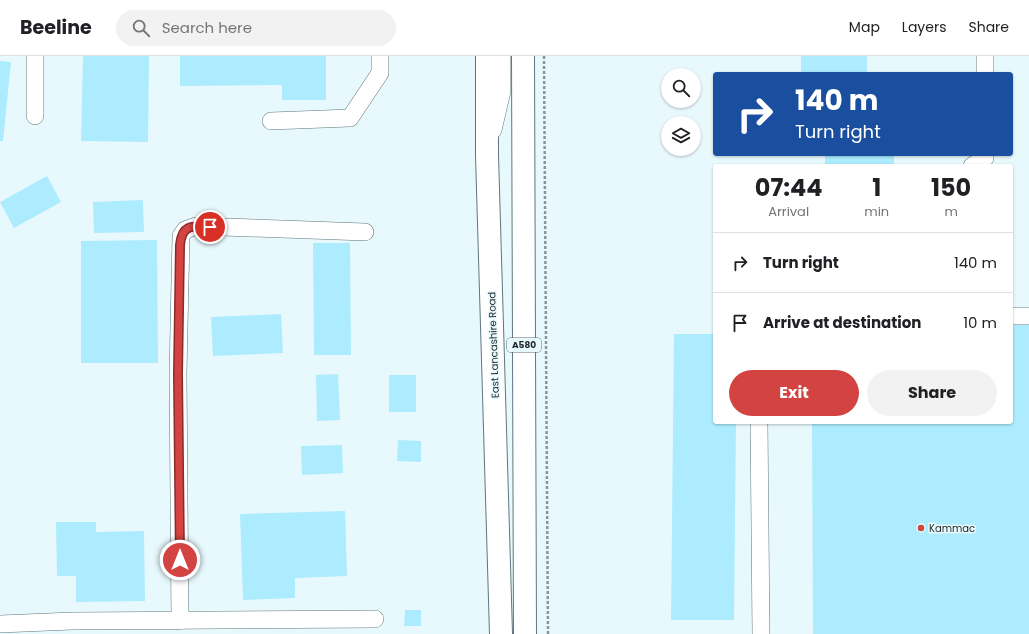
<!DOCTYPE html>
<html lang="en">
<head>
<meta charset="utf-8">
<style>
  :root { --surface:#fff; --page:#f2f2f2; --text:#202124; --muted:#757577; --line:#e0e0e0; --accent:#d24341 }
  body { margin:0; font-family:Poppins,sans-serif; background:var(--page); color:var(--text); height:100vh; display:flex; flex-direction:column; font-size:15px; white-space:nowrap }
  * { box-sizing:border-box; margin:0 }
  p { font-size:13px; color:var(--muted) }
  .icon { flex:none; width:22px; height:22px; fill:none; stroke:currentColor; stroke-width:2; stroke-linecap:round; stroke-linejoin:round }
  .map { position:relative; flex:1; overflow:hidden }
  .panel { position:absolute; left:713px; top:108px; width:300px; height:260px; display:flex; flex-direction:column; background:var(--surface); border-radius:4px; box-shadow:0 1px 3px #0004 }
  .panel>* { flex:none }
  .hud { position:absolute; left:713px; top:16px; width:300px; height:84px; border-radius:4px; box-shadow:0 1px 3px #0004; background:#1a4fa0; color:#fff; overflow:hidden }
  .buttons { position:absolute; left:661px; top:12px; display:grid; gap:8px }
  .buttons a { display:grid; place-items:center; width:40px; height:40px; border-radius:50%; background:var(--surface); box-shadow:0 1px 3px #0004; font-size:20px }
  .pin { position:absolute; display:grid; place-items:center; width:34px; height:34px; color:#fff; margin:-17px; border:2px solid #fff; border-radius:50%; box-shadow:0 1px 4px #0007 }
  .me { position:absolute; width:44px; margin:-22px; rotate:0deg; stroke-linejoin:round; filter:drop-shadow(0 0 3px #0008) }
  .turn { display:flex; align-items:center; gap:14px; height:84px; padding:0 16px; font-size:18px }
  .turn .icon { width:52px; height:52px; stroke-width:2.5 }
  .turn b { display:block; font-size:28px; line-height:34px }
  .eta { display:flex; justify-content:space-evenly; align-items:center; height:68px; text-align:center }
  .eta b { font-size:24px; font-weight:700; line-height:28px }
  .button { display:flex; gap:8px; margin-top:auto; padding:8px 16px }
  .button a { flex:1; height:46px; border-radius:24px; background:var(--accent); color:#fff; font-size:16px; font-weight:700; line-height:46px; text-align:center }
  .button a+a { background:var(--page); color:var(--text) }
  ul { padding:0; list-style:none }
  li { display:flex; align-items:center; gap:12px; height:60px; padding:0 16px; border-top:1px solid var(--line) }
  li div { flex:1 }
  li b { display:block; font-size:15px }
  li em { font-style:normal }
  header { display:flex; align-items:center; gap:24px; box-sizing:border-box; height:56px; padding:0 20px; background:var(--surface); border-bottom:1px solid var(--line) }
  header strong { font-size:19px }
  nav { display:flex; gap:22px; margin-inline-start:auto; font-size:14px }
  .search { width:280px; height:36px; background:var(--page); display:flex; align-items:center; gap:10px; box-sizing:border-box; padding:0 14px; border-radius:22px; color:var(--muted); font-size:15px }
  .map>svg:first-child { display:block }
  .building { fill:#acecfe }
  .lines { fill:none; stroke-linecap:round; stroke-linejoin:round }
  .minor-casing { stroke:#5e777d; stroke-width:18 }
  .highway-casing { stroke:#5e777d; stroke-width:24 }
  .path { stroke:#879598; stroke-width:2.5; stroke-dasharray:3 2; stroke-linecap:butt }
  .minor { stroke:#fff; stroke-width:17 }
  .highway { stroke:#fff; stroke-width:22 }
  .route-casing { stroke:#882c2a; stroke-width:10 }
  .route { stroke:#d24341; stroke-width:7 }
  .poi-dot { fill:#d24341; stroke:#e8f9fd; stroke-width:1.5 }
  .labels { text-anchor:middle; stroke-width:3; stroke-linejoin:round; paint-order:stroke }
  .shield { fill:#e8f9fd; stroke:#5d696c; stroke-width:1 }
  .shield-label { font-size:9px; font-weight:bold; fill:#212b2e }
  .street-label { font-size:10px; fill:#212b2e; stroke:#e8f9fd }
  .poi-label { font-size:10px; fill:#212b2e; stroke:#e8f9fd; text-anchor:start }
</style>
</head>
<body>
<header>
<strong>Beeline</strong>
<div class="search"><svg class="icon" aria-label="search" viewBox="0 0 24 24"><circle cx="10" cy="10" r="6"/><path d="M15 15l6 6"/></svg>Search here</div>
<nav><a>Map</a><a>Layers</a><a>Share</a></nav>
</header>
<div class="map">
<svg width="1029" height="578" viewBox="0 0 1029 578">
  <rect width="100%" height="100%" fill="#e8f9fd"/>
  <path class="building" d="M 83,0 L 149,0 L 148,86 L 81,85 Z
    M 180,0 L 326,0 L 326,44 L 282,44 L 282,29 L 180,30 Z
    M 801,0 L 867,0 L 867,18 L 801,18 Z
    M 0,5 L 11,6 L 3,85 L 0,85 Z
    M 825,98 L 894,98 L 894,110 L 825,110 Z
    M 47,120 L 61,146 L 14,172 L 0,146 Z
    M 143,144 L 144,176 L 94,177 L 93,146 Z
    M 157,184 L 158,307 L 81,307 L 81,185 Z
    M 313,187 L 350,187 L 351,299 L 314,299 Z
    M 281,258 L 283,297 L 213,300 L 211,261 Z
    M 1011,267 L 1029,267 L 1029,578 L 813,578 L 812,366 L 1011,366 Z
    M 674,278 L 715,278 L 715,366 L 736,366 L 734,564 L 671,564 Z
    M 338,318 L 340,364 L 317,365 L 316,319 Z
    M 389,319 L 416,319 L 416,356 L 389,356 Z
    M 398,384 L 421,385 L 421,406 L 397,405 Z
    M 342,389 L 343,417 L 302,419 L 301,390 Z
    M 345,455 L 347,520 L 295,522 L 295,542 L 243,544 L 240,458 Z
    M 56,466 L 96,466 L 96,476 L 144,475 L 145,545 L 76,546 L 76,520 L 57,520 Z
    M 405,554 L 421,554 L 421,570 L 404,570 Z"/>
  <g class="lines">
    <defs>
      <path id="minor" d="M 985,0 L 985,18
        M 35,60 L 35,0
        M 271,65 L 350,62 L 380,17 L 380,0
        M 493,74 L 502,35 L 502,0
        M 972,110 L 985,102 L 985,98
        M 1011,260 L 1029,260
        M 759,366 L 761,578
        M 180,565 L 178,318 L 181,180 L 185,174 L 196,170 L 365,176
        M 0,568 L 72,565 L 375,563"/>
      <path id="highway" d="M 487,0 L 487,99 L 501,578
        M 523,0 L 525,578"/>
    </defs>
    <use href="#minor" class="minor-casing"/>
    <use href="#highway" class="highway-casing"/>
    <path class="path" d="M 544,0 L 548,578"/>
    <use href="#minor" class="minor"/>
    <use href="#highway" class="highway"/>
  </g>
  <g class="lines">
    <defs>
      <path id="route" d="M 180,504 L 178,318 L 180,189 C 182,168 192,170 210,171"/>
    </defs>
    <use href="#route" class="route-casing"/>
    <use href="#route" class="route"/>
  </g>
  <circle class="poi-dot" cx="921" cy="472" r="4"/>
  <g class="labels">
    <rect class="shield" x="507" y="282" width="34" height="14" rx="3"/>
    <g class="shield-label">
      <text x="524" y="292">A580</text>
    </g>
    <g class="street-label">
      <text transform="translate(493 289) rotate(-92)" y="4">East Lancashire Road</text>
    </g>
    <g class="poi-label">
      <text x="929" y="476">Kammac</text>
    </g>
  </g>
</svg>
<div class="buttons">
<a><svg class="icon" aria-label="search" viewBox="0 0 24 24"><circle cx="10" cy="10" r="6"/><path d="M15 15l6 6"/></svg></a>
<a><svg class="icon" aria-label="layers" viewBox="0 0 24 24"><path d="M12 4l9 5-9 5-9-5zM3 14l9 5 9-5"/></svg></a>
</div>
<div class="pin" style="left:210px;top:171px;background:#d93025"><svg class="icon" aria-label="arrive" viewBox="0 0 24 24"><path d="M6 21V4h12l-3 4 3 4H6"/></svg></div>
<svg class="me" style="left:180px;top:504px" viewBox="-20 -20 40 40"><circle r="17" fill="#d24341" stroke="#fff" stroke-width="3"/><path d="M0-11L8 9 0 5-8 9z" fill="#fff"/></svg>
<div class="hud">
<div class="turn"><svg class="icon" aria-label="right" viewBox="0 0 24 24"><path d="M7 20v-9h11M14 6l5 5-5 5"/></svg><div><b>140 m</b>Turn right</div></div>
</div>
<section class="panel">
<div class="eta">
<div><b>07:44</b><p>Arrival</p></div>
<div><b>1</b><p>min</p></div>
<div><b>150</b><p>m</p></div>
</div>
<ul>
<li><svg class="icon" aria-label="right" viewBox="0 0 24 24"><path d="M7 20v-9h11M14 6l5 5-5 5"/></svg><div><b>Turn right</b></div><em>140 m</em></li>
<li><svg class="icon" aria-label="arrive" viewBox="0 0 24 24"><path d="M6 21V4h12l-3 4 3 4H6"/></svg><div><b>Arrive at destination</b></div><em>10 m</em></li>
</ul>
<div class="button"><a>Exit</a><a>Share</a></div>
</section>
</div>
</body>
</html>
